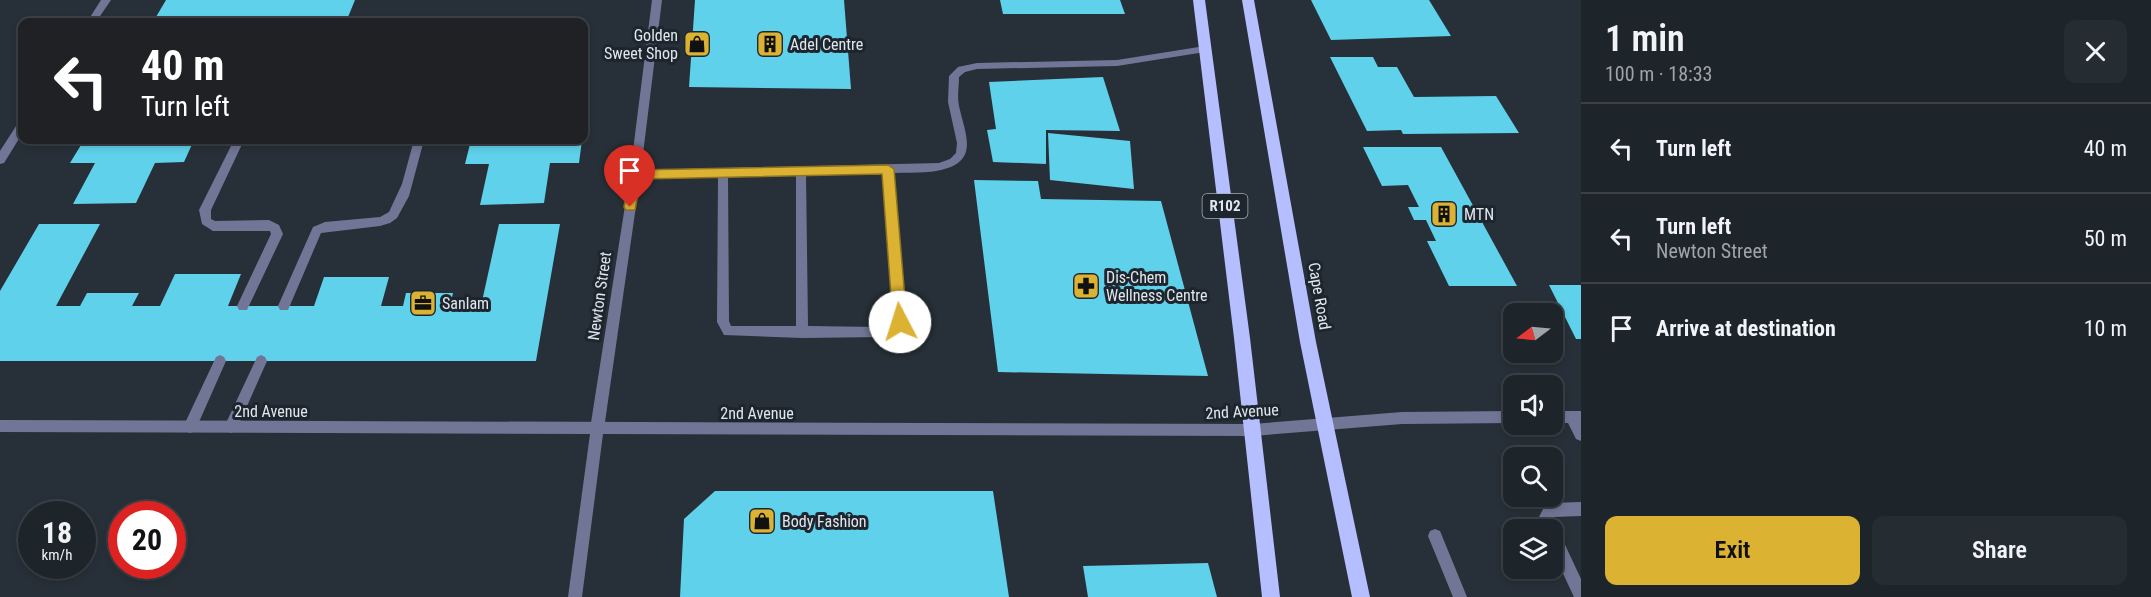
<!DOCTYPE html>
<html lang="en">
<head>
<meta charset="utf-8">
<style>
  :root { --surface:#1d242a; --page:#252c32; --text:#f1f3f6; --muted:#a0a4a8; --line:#3b4147; --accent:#dcb233 }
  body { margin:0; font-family:"Roboto Condensed",sans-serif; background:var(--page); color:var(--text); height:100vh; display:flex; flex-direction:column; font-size:22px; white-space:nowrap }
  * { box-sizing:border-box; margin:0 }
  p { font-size:20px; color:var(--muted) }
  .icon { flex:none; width:33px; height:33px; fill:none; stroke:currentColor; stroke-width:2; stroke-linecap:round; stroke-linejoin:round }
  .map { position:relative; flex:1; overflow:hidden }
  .side { display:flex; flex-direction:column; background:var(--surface); width:570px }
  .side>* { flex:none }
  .banner { position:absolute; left:18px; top:18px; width:570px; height:126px; border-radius:12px; box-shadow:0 3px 9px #0003,0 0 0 2px var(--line); background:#202124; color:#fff; overflow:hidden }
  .needle { width:39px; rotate:254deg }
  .tools { position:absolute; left:1503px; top:303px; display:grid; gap:12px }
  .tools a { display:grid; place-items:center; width:60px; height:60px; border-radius:12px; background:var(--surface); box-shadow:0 3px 9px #0003,0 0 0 2px var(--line); font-size:30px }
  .speed { position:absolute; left:18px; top:501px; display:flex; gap:12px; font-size:30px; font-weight:700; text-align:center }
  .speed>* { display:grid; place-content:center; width:78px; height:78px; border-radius:50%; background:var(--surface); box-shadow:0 3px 9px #0003,0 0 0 2px var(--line); line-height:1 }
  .speed small { font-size:15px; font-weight:400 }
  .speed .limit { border:9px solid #d22; background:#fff; color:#111 }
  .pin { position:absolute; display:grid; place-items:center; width:51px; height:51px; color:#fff; margin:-62px -26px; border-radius:50% 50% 50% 0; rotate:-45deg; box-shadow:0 0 6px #0007 }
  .pin .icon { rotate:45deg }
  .me { position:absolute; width:66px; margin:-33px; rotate:355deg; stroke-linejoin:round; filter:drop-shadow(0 0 4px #0008) }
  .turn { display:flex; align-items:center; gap:21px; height:126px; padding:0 24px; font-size:27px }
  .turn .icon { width:78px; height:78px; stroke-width:2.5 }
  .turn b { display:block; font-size:42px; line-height:51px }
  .round { display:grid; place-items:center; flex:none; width:63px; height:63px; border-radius:12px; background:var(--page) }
  .head { display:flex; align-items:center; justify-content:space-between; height:102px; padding:0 24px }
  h1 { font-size:36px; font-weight:600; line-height:45px }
  .action { display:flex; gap:12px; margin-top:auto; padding:12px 24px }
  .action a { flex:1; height:69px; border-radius:12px; background:var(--accent); color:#111; font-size:24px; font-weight:600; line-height:69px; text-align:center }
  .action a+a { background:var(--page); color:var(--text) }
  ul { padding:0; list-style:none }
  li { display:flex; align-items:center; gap:18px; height:90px; padding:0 24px; border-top:2px solid var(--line) }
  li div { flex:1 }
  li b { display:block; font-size:22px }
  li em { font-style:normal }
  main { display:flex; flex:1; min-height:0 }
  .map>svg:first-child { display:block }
  .building { fill:#5fd1eb }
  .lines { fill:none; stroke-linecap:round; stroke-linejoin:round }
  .service { fill:#727696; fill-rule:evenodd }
  .minor { fill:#727696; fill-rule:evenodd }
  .primary { fill:#b5beff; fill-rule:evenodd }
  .route { fill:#dcb233; stroke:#8f7421; stroke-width:1.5 }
  .labels { text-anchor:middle; stroke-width:6; stroke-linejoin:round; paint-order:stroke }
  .shield { fill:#1d262e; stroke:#a7adb4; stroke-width:1.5 }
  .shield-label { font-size:15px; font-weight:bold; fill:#e2e7ed }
  .poi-label { font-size:16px; fill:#e2e7ed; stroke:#1d262e; text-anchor:start }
  .street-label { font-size:16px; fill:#e2e7ed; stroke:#1d262e }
</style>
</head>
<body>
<main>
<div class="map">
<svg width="1581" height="597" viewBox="0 0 1581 597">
  <rect width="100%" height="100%" fill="#273038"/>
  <path class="building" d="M 166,0 L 355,0 L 346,22 L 153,22 Z
    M 695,0 L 844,0 L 851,89 L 689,87 Z
    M 1000,0 L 1120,0 L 1125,14 L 1003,14 Z
    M 1311,0 L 1429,0 L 1451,36 L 1331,40 Z
    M 1330,57 L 1373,57 L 1378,67 L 1397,67 L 1414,97 L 1496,96 L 1519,133 L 1403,134 L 1401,130 L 1367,131 Z
    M 1103,77 L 1120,131 L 1046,130 L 1046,164 L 993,162 L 987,130 L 996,129 L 989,82 Z
    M 1048,133 L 1130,141 L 1134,189 L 1050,180 Z
    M 84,140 L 194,140 L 184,162 L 155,163 L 136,203 L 73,204 L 95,163 L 70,163 Z
    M 471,140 L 582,140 L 579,163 L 550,163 L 544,203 L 480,205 L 489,164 L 465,164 Z
    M 1363,147 L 1441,147 L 1517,286 L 1449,286 L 1427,241 L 1436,241 L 1426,220 L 1414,220 L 1408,207 L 1419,207 L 1408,185 L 1382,186 Z
    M 974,180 L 1038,181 L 1041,199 L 1161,201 L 1208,376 L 998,372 Z
    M 39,224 L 100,224 L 56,306 L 80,306 L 87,293 L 139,293 L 132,306 L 160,306 L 175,274 L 241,274 L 228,306 L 314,306 L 324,277 L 389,277 L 381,306 L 403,306 L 406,293 L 453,293 L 450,306 L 481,306 L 499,224 L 560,224 L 536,361 L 0,361 L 0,291 Z
    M 1549,285 L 1581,285 L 1581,339 L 1576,339 Z
    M 715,491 L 993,491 L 1009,597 L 680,597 L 684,519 Z
    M 1208,563 L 1217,597 L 1088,597 L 1083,566 Z"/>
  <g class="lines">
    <path class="service" d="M 652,0 L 662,0 L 641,170 L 939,163 L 950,159 L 956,153 L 957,143 L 948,102 L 949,76 L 958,67 L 977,63 L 1117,60 L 1205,46 L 1210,49 L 1205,52 L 1117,66 L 977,69 L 965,72 L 959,77 C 959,86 957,97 959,106 C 965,134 980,161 941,170 C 926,174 909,172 894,173 L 906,322 L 904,326 L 883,337 L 802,338 L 724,335 L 717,322 L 718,177 L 640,178 L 604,429 L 602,433 L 597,435 L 592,433 L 590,429 L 630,174 ZM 873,174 L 883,174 L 894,319 L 881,327 L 808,326 L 806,175 ZM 796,175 L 796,326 L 731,326 L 729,321 L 728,177 Z
      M 234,140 L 244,140 L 211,210 L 211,219 L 215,221 L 269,220 L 279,225 L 283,234 L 247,310 L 239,310 L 237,306 L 271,234 L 270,231 L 213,231 L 202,224 L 199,210 Z
      M 414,140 L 424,140 L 409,196 L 397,218 L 390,223 L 380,226 L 321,233 L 288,310 L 280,310 L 278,306 L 313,227 L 325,222 L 380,217 L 389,212 L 402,184 Z
      M 220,355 L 224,357 L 226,361 L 195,431 L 190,433 L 185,431 L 183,427 L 185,423 L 216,357 Z
      M 261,355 L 265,357 L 267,361 L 236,431 L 231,433 L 226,431 L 224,427 L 226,423 L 257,357 Z
      M 1572,411 L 1577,413 L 1581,421 L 1581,441 L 1576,439 L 1565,417 L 1567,413 Z
      M 1581,502 L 1581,516 L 1554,517 L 1553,519 L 1581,579 L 1581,597 L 1574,597 L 1552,550 L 1552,530 L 1543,530 L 1538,519 L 1545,505 L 1550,503 Z
      M 1435,529 L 1440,531 L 1467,597 L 1453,597 L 1428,536 L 1430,531 Z"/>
    <path class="minor" d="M 101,0 L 111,0 L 96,22 L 87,22 Z
      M 22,122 L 22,134 L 4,163 L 0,164 L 0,151 L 18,123 Z
      M 1514,411 L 1514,423 L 1402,424 L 1252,436 L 603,434 L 582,597 L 568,597 L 590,434 L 0,432 L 0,420 L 1252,424 L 1402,412 Z
      M 1552,411 L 1581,411 L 1581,423 L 1552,423 Z"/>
    <path class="primary" d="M 1193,0 L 1205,0 L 1250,338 L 1280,597 L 1262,597 L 1234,338 Z
      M 1242,0 L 1254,0 L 1316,342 L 1370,597 L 1352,597 L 1300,342 Z"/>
  </g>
  <path class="route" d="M 888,165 L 894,169 L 907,322 L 905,326 L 895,326 L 893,322 L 882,174 L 641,179 L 635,210 L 626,210 L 624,207 L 629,174 L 635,170 Z"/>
  <defs>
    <symbol id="shop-square" viewBox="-11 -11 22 22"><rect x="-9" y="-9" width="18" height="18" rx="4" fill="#dcb233" stroke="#1d262e"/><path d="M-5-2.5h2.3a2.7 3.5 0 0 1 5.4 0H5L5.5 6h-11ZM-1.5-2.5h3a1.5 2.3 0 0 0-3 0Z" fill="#111"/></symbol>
    <symbol id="building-square" viewBox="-11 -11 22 22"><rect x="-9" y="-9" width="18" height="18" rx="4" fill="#dcb233" stroke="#1d262e"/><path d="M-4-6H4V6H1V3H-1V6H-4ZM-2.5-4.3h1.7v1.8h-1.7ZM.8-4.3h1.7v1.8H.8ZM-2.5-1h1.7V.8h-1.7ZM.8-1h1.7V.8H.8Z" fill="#111"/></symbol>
    <symbol id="pharmacy-square" viewBox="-11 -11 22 22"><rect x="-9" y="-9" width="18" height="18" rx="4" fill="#dcb233" stroke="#1d262e"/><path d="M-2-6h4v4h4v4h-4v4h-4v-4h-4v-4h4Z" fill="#111"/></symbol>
    <symbol id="office-square" viewBox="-11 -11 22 22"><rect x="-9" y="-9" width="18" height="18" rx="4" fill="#dcb233" stroke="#1d262e"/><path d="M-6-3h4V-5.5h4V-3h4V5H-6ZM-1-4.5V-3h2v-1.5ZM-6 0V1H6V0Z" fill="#111"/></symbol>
  </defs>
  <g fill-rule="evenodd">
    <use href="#shop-square" x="682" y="29" width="30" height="30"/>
    <use href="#building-square" x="755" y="29" width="30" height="30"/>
    <use href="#building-square" x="1429" y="199" width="30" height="30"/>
    <use href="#pharmacy-square" x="1071" y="271" width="30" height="30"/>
    <use href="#office-square" x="408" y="288" width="30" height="30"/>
    <use href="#shop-square" x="747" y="506" width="30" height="30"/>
  </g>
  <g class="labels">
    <rect class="shield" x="1202.5" y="194" width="45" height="24" rx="4.5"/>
    <g class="shield-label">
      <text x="1225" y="211">R102</text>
    </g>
    <g class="poi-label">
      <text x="678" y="41" text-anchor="end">Golden<tspan x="678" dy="18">Sweet Shop</tspan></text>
      <text x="790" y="50">Adel Centre</text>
      <text x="1464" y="220">MTN</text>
      <text x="1106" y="283">Dis-Chem<tspan x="1106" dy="18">Wellness Centre</tspan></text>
      <text x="442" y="309">Sanlam</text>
      <text x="782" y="527">Body Fashion</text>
    </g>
    <g class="street-label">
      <text transform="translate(599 296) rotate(-82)" y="6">Newton Street</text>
      <text transform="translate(1320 296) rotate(80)" y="6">Cape Road</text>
      <text x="271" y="417">2nd Avenue</text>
      <text transform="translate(1242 411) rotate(-3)" y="6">2nd Avenue</text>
      <text x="757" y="419">2nd Avenue</text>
    </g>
  </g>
</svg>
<div class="tools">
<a><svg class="needle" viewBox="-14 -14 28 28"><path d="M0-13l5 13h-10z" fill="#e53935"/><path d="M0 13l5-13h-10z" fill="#a0a4a8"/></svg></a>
<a><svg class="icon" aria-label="sound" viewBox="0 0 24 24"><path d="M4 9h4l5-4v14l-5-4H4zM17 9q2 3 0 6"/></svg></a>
<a><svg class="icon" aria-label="search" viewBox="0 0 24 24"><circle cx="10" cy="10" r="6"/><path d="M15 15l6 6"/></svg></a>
<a><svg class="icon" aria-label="layers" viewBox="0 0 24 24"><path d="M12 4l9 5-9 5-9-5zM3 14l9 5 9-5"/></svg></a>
</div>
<div class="speed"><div>18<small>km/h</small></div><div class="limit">20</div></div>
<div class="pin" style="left:630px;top:207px;background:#d93025"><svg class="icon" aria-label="arrive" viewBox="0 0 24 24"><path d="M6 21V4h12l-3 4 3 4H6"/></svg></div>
<svg class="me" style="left:900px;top:322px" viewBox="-20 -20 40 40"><circle r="19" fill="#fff"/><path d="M0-13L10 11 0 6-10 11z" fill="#dcb233"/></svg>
<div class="banner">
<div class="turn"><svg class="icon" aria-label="left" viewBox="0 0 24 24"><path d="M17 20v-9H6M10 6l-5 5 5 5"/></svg><div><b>40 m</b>Turn left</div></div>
</div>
</div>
<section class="side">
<div class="head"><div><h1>1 min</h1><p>100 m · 18:33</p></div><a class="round"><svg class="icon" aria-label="close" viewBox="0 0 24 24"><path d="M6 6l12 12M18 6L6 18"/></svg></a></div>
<ul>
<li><svg class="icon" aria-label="left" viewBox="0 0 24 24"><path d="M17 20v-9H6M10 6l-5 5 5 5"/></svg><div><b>Turn left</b></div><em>40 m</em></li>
<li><svg class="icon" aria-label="left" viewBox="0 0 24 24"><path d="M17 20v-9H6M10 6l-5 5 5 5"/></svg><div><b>Turn left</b><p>Newton Street</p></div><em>50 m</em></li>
<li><svg class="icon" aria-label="arrive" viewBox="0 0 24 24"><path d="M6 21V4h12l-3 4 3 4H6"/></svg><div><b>Arrive at destination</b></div><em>10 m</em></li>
</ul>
<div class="action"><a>Exit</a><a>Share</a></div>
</section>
</main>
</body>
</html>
